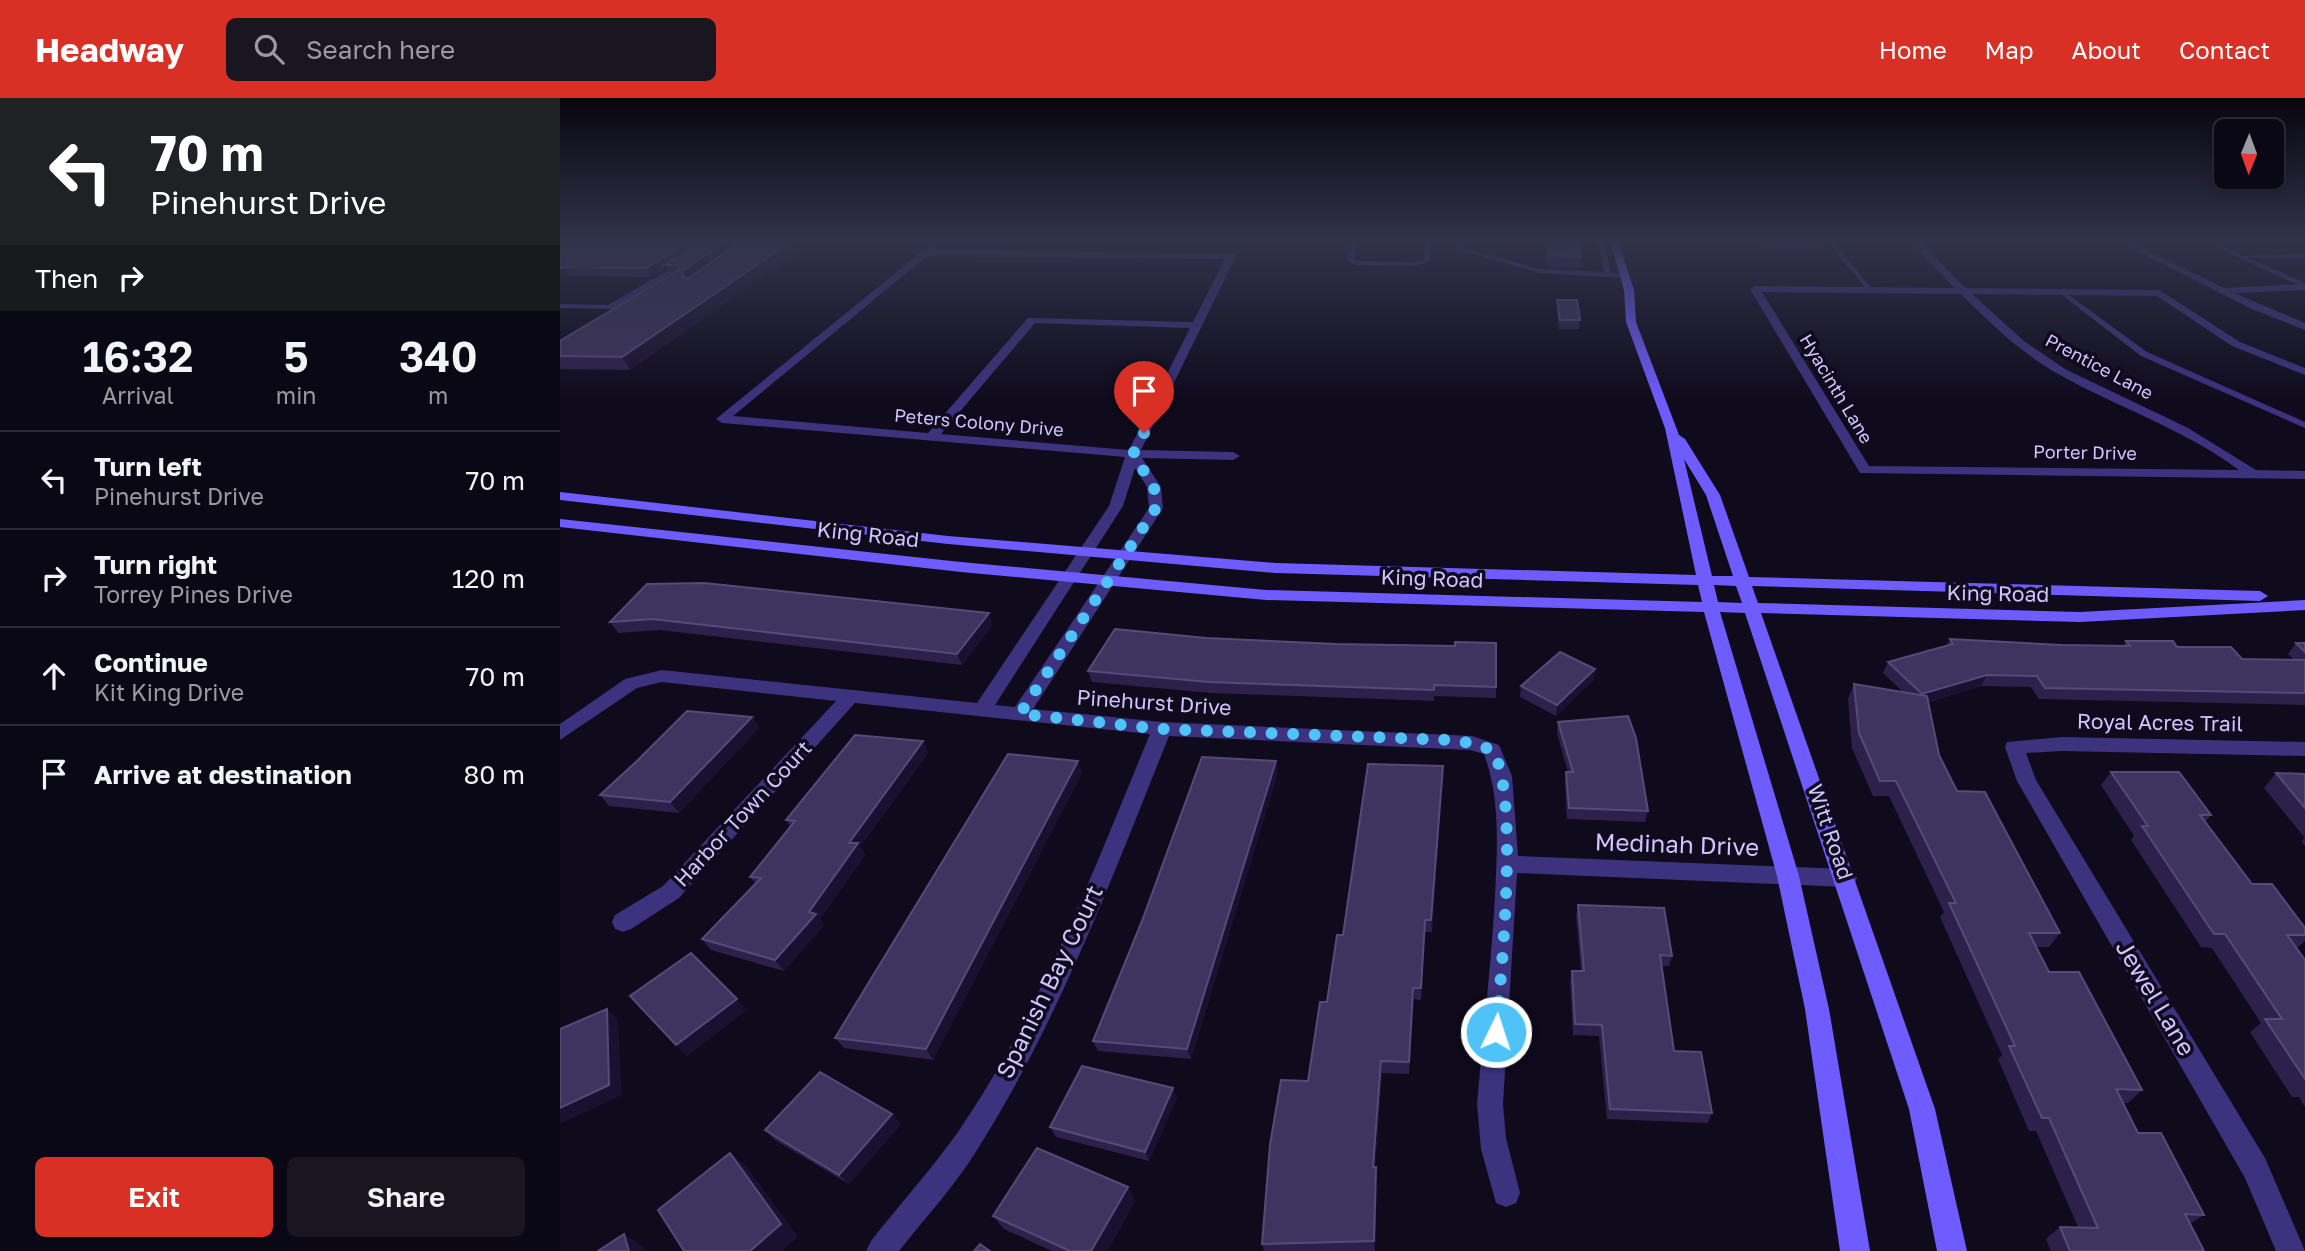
<!DOCTYPE html>
<html lang="en">
<head>
<meta charset="utf-8">
<style>
  :root { --surface:#0b0815; --page:#191622; --text:#f1f3f6; --muted:#9a9aa0; --line:#2b2934; --accent:#d93025 }
  body { margin:0; font-family:"Golos Text",sans-serif; background:var(--page); color:var(--text); height:100vh; display:flex; flex-direction:column; font-size:26px; white-space:nowrap }
  * { box-sizing:border-box; margin:0 }
  p { font-size:23px; color:var(--muted) }
  .icon { flex:none; width:38px; height:38px; fill:none; stroke:currentColor; stroke-width:2; stroke-linecap:round; stroke-linejoin:round }
  .map { position:relative; flex:1; overflow:hidden }
  .panel { display:flex; flex-direction:column; background:var(--surface); width:560px }
  .panel>* { flex:none }
  .banner { background:#202124; color:#fff; overflow:hidden }
  .needle { width:46px; rotate:181deg }
  .fabs { position:absolute; left:1654px; top:21px; display:grid; gap:14px }
  .fabs a { display:grid; place-items:center; width:70px; height:70px; border-radius:10px; background:var(--surface); box-shadow:0 4px 10px #0003,0 0 0 2px var(--line); font-size:35px }
  .pin { position:absolute; display:grid; place-items:center; width:60px; height:60px; color:#fff; margin:-72px -30px; border-radius:50% 50% 50% 0; rotate:-45deg; box-shadow:0 0 7px #0007 }
  .pin .icon { rotate:45deg }
  .me { position:absolute; width:77px; margin:-38px; rotate:4deg; stroke-linejoin:round; filter:drop-shadow(0 0 5px #0008) }
  .turn { display:flex; align-items:center; gap:24px; height:147px; padding:0 35px; font-size:32px }
  .turn .icon { width:91px; height:91px; stroke-width:2.5 }
  .turn b { display:block; font-size:49px; line-height:60px }
  .then { display:flex; align-items:center; height:66px; padding:0 35px; background:#0003; gap:14px; font-size:26px }
  .eta { display:flex; justify-content:space-evenly; align-items:center; height:119px; text-align:center }
  .eta b { font-size:42px; font-weight:600; line-height:49px }
  .primary-button { display:flex; gap:14px; margin-top:auto; padding:14px 35px }
  .primary-button a { flex:1; height:80px; border-radius:10px; background:var(--accent); color:#fff; font-size:28px; font-weight:600; line-height:80px; text-align:center }
  .primary-button a+a { background:var(--page); color:var(--text) }
  ul { padding:0; list-style:none }
  li { display:flex; align-items:center; gap:21px; height:98px; padding:0 35px; border-top:2px solid var(--line) }
  li div { flex:1 }
  li b { display:block; font-size:26px }
  li em { font-style:normal }
  header { display:flex; align-items:center; gap:42px; box-sizing:border-box; height:98px; padding:0 35px; background:var(--accent); color:#fff }
  header strong { font-size:33px }
  nav { display:flex; gap:38px; margin-inline-start:auto; font-size:24px }
  .search { width:490px; height:63px; background:var(--page); display:flex; align-items:center; gap:18px; box-sizing:border-box; padding:0 24px; border-radius:10px; color:var(--muted); font-size:26px }
  main { display:flex; flex:1; min-height:0 }
  .map>svg:first-child { display:block }
  .lines { fill:none; stroke-linecap:round; stroke-linejoin:round }
  .lane { fill:#3c327e; fill-rule:evenodd }
  .street { fill:#3c327e; fill-rule:evenodd }
  .secondary { fill:#6f5cff; fill-rule:evenodd }
  .wall { fill:#2d214c }
  .shaded-wall { fill:#1a1130 }
  .building { fill:#3f335f; stroke:#564a78; stroke-width:2 }
  .route { stroke:#4fc3f7; stroke-width:12; stroke-dasharray:0 21.6 }
  .labels { text-anchor:middle; stroke-width:7; stroke-linejoin:round; paint-order:stroke }
  .far-street-label { font-size:18px; fill:#d1c5ff; stroke:#0f0a1c }
  .street-label { font-size:21px; fill:#d1c5ff; stroke:#0f0a1c }
  .near-street-label { font-size:24px; fill:#d1c5ff; stroke:#0f0a1c }
</style>
</head>
<body>
<header>
<strong>Headway</strong>
<div class="search"><svg class="icon" aria-label="search" viewBox="0 0 24 24"><circle cx="10" cy="10" r="6"/><path d="M15 15l6 6"/></svg>Search here</div>
<nav><a>Home</a><a>Map</a><a>About</a><a>Contact</a></nav>
</header>
<main>
<section class="panel">
<div class="banner">
<div class="turn"><svg class="icon" aria-label="left" viewBox="0 0 24 24"><path d="M17 20v-9H6M10 6l-5 5 5 5"/></svg><div><b>70 m</b>Pinehurst Drive</div></div>
<div class="then">Then<svg class="icon" aria-label="right" viewBox="0 0 24 24"><path d="M7 20v-9h11M14 6l5 5-5 5"/></svg></div>
</div>
<div class="eta">
<div><b>16:32</b><p>Arrival</p></div>
<div><b>5</b><p>min</p></div>
<div><b>340</b><p>m</p></div>
</div>
<ul>
<li><svg class="icon" aria-label="left" viewBox="0 0 24 24"><path d="M17 20v-9H6M10 6l-5 5 5 5"/></svg><div><b>Turn left</b><p>Pinehurst Drive</p></div><em>70 m</em></li>
<li><svg class="icon" aria-label="right" viewBox="0 0 24 24"><path d="M7 20v-9h11M14 6l5 5-5 5"/></svg><div><b>Turn right</b><p>Torrey Pines Drive</p></div><em>120 m</em></li>
<li><svg class="icon" aria-label="ahead" viewBox="0 0 24 24"><path d="M12 20V5M6 11l6-6 6 6"/></svg><div><b>Continue</b><p>Kit King Drive</p></div><em>70 m</em></li>
<li><svg class="icon" aria-label="arrive" viewBox="0 0 24 24"><path d="M6 21V4h12l-3 4 3 4H6"/></svg><div><b>Arrive at destination</b></div><em>80 m</em></li>
</ul>
<div class="primary-button"><a>Exit</a><a>Share</a></div>
</section>
<div class="map">
<svg width="1745" height="1153" viewBox="0 0 1745 1153">
  <rect width="100%" height="100%" fill="#0f0a1c"/>
  <g class="lines">
    <path class="lane" d="M 791,143 L 797,143 L 793,160 L 797,163 L 857,164 L 864,161 L 865,143 L 871,143 L 870,162 L 858,168 L 795,167 L 787,161 Z
      M 891,143 L 898,143 L 905,150 L 979,171 L 1044,174 L 1037,143 L 1043,143 L 1051,174 L 1067,177 L 1064,179 L 1048,179 L 979,175 L 901,152 Z
      M 1267,143 L 1273,143 L 1311,190 L 1311,192 L 1307,192 Z
      M 1643,143 L 1651,143 L 1683,158 L 1745,156 L 1745,160 L 1688,160 L 1745,185 L 1745,190 Z
      M 121,165 L 124,167 L 123,168 L 52,211 L 0,210 L 0,206 L 48,207 Z
      M 1498,192 L 1502,192 L 1587,254 L 1745,324 L 1745,330 L 1581,258 L 1498,194 Z"/>
    <path class="street" d="M 1349,143 L 1358,143 L 1406,190 L 1599,192 L 1680,244 L 1745,270 L 1745,277 L 1672,248 L 1597,198 L 1412,196 L 1464,243 L 1505,271 L 1628,330 L 1696,372 L 1745,373 L 1745,381 L 1300,375 L 1190,191 L 1195,188 L 1395,190 ZM 1202,194 L 1401,196 C 1431,226 1462,256 1500,277 C 1559,310 1624,331 1679,372 L 1309,368 Z
      M 1557,143 L 1568,143 L 1664,190 L 1745,186 L 1745,192 L 1674,195 L 1745,225 L 1745,232 L 1694,212 Z
      M 372,145 L 379,147 L 374,152 L 671,155 L 676,158 L 581,352 L 673,354 L 680,358 L 673,362 L 582,360 L 601,389 L 603,410 L 473,611 L 602,624 L 912,638 L 939,647 L 952,678 L 958,758 L 1286,771 L 1294,774 L 1297,780 L 1294,786 L 1286,789 L 957,775 L 943,1006 L 946,1040 L 960,1095 L 956,1105 L 946,1109 L 936,1105 L 921,1051 L 917,1006 C 923,937 931,868 935,799 C 937,751 941,702 924,656 L 910,652 L 609,638 C 553,778 498,924 417,1052 C 395,1088 365,1120 339,1153 L 306,1153 L 311,1143 C 339,1107 371,1072 398,1034 C 478,918 536,767 590,636 L 295,605 L 119,800 L 71,831 L 63,834 L 55,831 L 52,824 L 55,817 L 103,788 L 276,603 L 102,584 L 77,590 L 0,642 L 0,626 L 65,581 L 102,572 L 417,605 L 549,408 L 565,359 L 162,325 L 156,321 ZM 367,158 L 665,161 L 633,224 L 468,220 L 368,335 L 173,318 ZM 475,225 L 630,230 L 569,352 L 381,336 ZM 575,370 L 587,389 L 589,410 L 455,609 L 435,607 L 563,408 Z
      M 1502,639 L 1745,644 L 1745,658 L 1502,653 L 1466,655 L 1476,682 L 1705,1060 L 1745,1153 L 1716,1153 L 1685,1080 L 1457,683 L 1445,649 L 1447,644 Z"/>
    <path class="secondary" d="M 1050,143 L 1058,143 L 1074,192 L 1076,224 L 1119,337 L 1125,341 L 1160,397 L 1189,479 L 1700,493 L 1708,498 L 1700,503 L 1192,488 L 1198,505 L 1520,514 L 1745,502 L 1745,512 L 1520,524 L 1201,515 L 1375,1011 L 1407,1153 L 1377,1153 L 1349,1011 L 1185,515 L 1160,514 L 1239,778 L 1269,911 L 1310,1153 L 1280,1153 L 1245,911 L 1217,778 L 1144,514 L 706,502 L 401,474 L 0,429 L 0,421 L 401,464 L 706,492 L 1142,504 L 1138,487 L 716,475 L 388,446 L 0,402 L 0,394 L 388,438 L 716,465 L 1136,477 L 1105,330 L 1066,224 L 1064,192 ZM 1124,361 L 1146,397 L 1173,478 L 1152,478 ZM 1154,487 L 1176,488 L 1182,505 L 1158,504 Z"/>
  </g>
  <path class="wall" d="M 0,143 L 170,151 L 238,154 L 70,272 L 0,271 L 0,243 L 110,178 L 106,170 L 91,179 L 9,178 L 0,183 Z
    M 983,143 L 1017,143 L 1021,159 L 1020,170 L 988,169 Z
    M 1198,143 L 1264,143 L 1262,150 L 1203,150 Z
    M 997,202 L 1020,222 L 1019,231 L 999,231 L 997,210 Z
    M 87,486 L 433,526 L 402,567 L 100,532 L 58,535 L 50,524 Z
    M 1390,541 L 1502,547 L 1563,548 L 1566,543 L 1617,549 L 1682,561 L 1734,562 L 1728,556 L 1736,545 L 1745,545 L 1745,607 L 1479,601 L 1471,589 L 1421,588 L 1369,604 L 1379,657 L 1397,693 L 1500,835 L 1489,849 L 1476,849 L 1489,874 L 1582,992 L 1568,1005 L 1563,1005 L 1578,1035 L 1644,1117 L 1630,1126 L 1644,1153 L 1491,1153 L 1486,1141 L 1500,1129 L 1518,1129 L 1476,1033 L 1469,1033 L 1438,961 L 1442,957 L 1380,819 L 1384,814 L 1329,698 L 1313,698 L 1292,650 L 1288,601 L 1294,586 L 1343,594 L 1323,575 L 1328,564 L 1387,547 Z
    M 1035,571 L 1034,582 L 996,618 L 960,599 L 961,588 Z
    M 528,573 L 936,589 L 936,600 L 874,598 L 874,603 L 651,595 L 532,584 Z
    M 192,619 L 199,630 L 119,715 L 49,708 L 40,697 L 78,662 Z
    M 998,624 L 1088,713 L 1085,724 L 1007,721 L 1005,685 L 1006,674 L 1008,674 L 997,635 Z
    M 363,643 L 368,655 L 300,749 L 305,757 L 260,821 L 264,827 L 224,873 L 151,852 L 142,841 L 195,785 L 190,779 L 230,728 L 226,722 Z
    M 883,668 L 872,834 L 865,834 L 861,902 L 854,901 L 849,976 L 822,975 L 815,1069 L 817,1080 L 815,1153 L 704,1153 L 702,1146 L 748,983 L 783,837 Z
    M 718,674 L 631,961 L 538,953 L 533,943 Z
    M 1551,674 L 1651,717 L 1645,724 L 1692,786 L 1745,830 L 1745,843 L 1737,850 L 1745,862 L 1745,1009 L 1739,999 L 1732,999 L 1690,934 L 1701,925 L 1652,850 L 1641,849 L 1571,742 L 1574,738 L 1541,687 Z
    M 522,675 L 373,962 L 284,950 L 275,940 Z
    M 1716,675 L 1745,676 L 1745,748 L 1741,743 L 1745,740 L 1704,690 Z
    M 1018,807 L 1112,858 L 1109,868 L 1101,868 L 1114,953 L 1152,1015 L 1148,1025 L 1047,1021 L 1039,938 L 1013,937 L 1010,883 L 1012,873 L 1021,873 L 1016,818 Z
    M 617,1000 L 589,1063 L 496,1039 L 490,1029 Z
    M 341,1026 L 289,1086 L 215,1042 L 205,1032 Z
    M 568,1089 L 575,1103 L 547,1153 L 492,1153 L 444,1131 L 433,1118 Z"/>
  <path class="shaded-wall" d="M 133,143 L 153,143 L 104,167 L 106,170 L 91,179 L 86,170 Z
    M 165,143 L 166,143 L 171,154 L 129,185 L 123,179 L 123,173 Z
    M 233,143 L 238,154 L 70,272 L 62,259 Z
    M 4,169 L 9,178 L 0,183 L 0,171 Z
    M 429,515 L 433,526 L 402,567 L 397,556 Z
    M 1035,571 L 1034,582 L 996,618 L 997,607 Z
    M 1427,577 L 1421,588 L 1357,607 L 1362,596 Z
    M 192,619 L 199,630 L 119,715 L 110,704 Z
    M 363,643 L 368,655 L 300,749 L 305,757 L 260,821 L 264,827 L 224,873 L 215,862 L 249,814 L 289,745 Z
    M 518,663 L 522,675 L 373,962 L 366,951 Z
    M 716,663 L 718,674 L 631,961 L 627,951 Z
    M 883,668 L 883,680 L 872,834 L 871,822 Z
    M 865,822 L 865,834 L 861,902 L 861,890 Z
    M 853,890 L 854,901 L 849,976 L 849,964 Z
    M 177,901 L 187,912 L 127,958 L 116,947 Z
    M 47,911 L 58,921 L 62,997 L 0,1026 L 0,1010 Z
    M 821,963 L 822,975 L 814,1080 L 813,1069 Z
    M 613,990 L 617,1000 L 589,1063 L 585,1054 Z
    M 332,1016 L 341,1026 L 289,1086 L 279,1077 Z
    M 170,1055 L 187,1069 L 238,1139 L 222,1153 L 190,1153 Z
    M 816,1069 L 817,1080 L 815,1153 L 814,1143 Z
    M 568,1089 L 575,1103 L 547,1153 L 531,1153 Z
    M 64,1136 L 84,1149 L 85,1153 L 69,1153 Z"/>
  <path class="building" d="M 0,143 L 133,143 L 86,170 L 4,169 L 0,171 Z
    M 146,143 L 165,143 L 123,173 L 123,179 L 129,180 L 181,143 L 232,143 L 62,259 L 0,258 L 0,243 L 127,167 L 104,167 Z
    M 986,143 L 1017,143 L 1021,159 L 989,157 Z
    M 997,202 L 1017,202 L 1020,222 L 1000,222 Z
    M 144,485 L 429,515 L 397,556 L 92,521 L 50,524 L 87,486 Z
    M 555,531 L 646,540 L 776,546 L 895,548 L 895,544 L 936,545 L 936,589 L 874,587 L 874,592 L 649,584 L 528,573 Z
    M 1390,541 L 1502,547 L 1570,548 L 1566,543 L 1613,543 L 1617,549 L 1671,549 L 1682,561 L 1745,562 L 1745,595 L 1485,590 L 1477,578 L 1427,577 L 1362,596 L 1328,564 L 1393,546 Z
    M 1736,545 L 1745,545 L 1745,554 Z
    M 1000,554 L 1035,571 L 997,607 L 961,588 Z
    M 1294,586 L 1367,598 L 1379,657 L 1397,693 L 1425,694 L 1437,717 L 1500,835 L 1469,835 L 1489,874 L 1519,874 L 1582,992 L 1556,991 L 1578,1035 L 1601,1035 L 1644,1117 L 1625,1116 L 1644,1153 L 1510,1153 L 1500,1129 L 1538,1130 L 1489,1020 L 1482,1020 L 1449,948 L 1455,948 L 1389,805 L 1396,805 L 1336,683 L 1320,683 L 1299,635 Z
    M 127,613 L 192,619 L 110,704 L 40,697 L 78,662 Z
    M 1068,618 L 1076,640 L 1088,713 L 1009,710 L 1006,674 L 1013,674 L 998,624 Z
    M 295,637 L 363,643 L 289,745 L 298,745 L 249,814 L 256,816 L 215,862 L 142,841 L 201,780 L 190,779 L 235,723 L 226,722 Z
    M 448,656 L 518,663 L 366,951 L 275,940 Z
    M 642,659 L 716,663 L 627,951 L 533,943 L 582,823 Z
    M 808,666 L 883,668 L 871,822 L 865,822 L 861,890 L 853,890 L 849,964 L 821,963 L 813,1069 L 816,1069 L 814,1143 L 702,1146 L 710,1047 L 721,982 L 748,983 L 760,904 L 767,904 L 777,837 L 783,837 Z
    M 1551,674 L 1619,674 L 1651,717 L 1640,717 L 1692,786 L 1712,786 L 1745,830 L 1745,837 L 1727,837 L 1745,862 L 1745,981 L 1705,921 L 1722,921 L 1665,836 L 1654,836 L 1582,728 L 1588,728 Z
    M 1716,675 L 1745,676 L 1745,710 Z
    M 1018,807 L 1104,810 L 1112,858 L 1100,857 L 1114,953 L 1141,954 L 1152,1015 L 1050,1011 L 1042,927 L 1015,926 L 1012,873 L 1024,873 Z
    M 131,855 L 177,901 L 116,947 L 70,898 Z
    M 47,911 L 49,987 L 0,1010 L 0,931 Z
    M 522,968 L 613,990 L 585,1054 L 490,1029 Z
    M 260,974 L 332,1016 L 279,1077 L 205,1032 Z
    M 477,1050 L 568,1089 L 531,1153 L 510,1153 L 433,1118 Z
    M 170,1055 L 221,1126 L 190,1153 L 124,1153 L 98,1112 Z
    M 64,1136 L 69,1153 L 38,1153 Z
    M 420,1146 L 430,1153 L 414,1153 Z"/>
  <linearGradient id="sky" x2="0" y2="1"><stop stop-color="#08060f"/><stop offset="0.47" stop-color="#31334b"/><stop offset="1" stop-color="#31334b" stop-opacity="0"/></linearGradient>
  <rect width="1745" height="304" fill="url(#sky)"/>
  <g class="lines">
    <path class="route" d="M 584,335 L 573,356 L 594,389 L 596,410 L 460,616 L 602,631 L 890,642 L 912,645 L 932,652 C 960,691 941,879 936,934"/>
  </g>
  <g class="labels">
    <g class="far-street-label">
      <text transform="translate(1539 269) rotate(28)" y="6">Prentice Lane</text>
      <text transform="translate(1276 291) rotate(59)" y="6">Hyacinth Lane</text>
      <text transform="translate(419 325) rotate(5)" y="6">Peters Colony Drive</text>
      <text transform="translate(1525 355) rotate(1)" y="6">Porter Drive</text>
    </g>
    <g class="street-label">
      <text transform="translate(308 437) rotate(6)" y="7">King Road</text>
      <text transform="translate(872 481) rotate(2)" y="7">King Road</text>
      <text transform="translate(1438 496) rotate(1)" y="7">King Road</text>
      <text transform="translate(594 605) rotate(4)" y="7">Pinehurst Drive</text>
      <text transform="translate(1600 625) rotate(1)" y="7">Royal Acres Trail</text>
      <text transform="translate(183 716) rotate(-47)" y="7">Harbor Town Court</text>
      <text transform="translate(1270 734) rotate(71)" y="7">Witt Road</text>
    </g>
    <g class="near-street-label">
      <text transform="translate(1117 747) rotate(2)" y="8">Medinah Drive</text>
      <text transform="translate(490 884) rotate(-64)" y="8">Spanish Bay Court</text>
      <text transform="translate(1595 900) rotate(59)" y="8">Jewel Lane</text>
    </g>
  </g>
</svg>
<div class="fabs">
<a><svg class="needle" viewBox="-14 -14 28 28"><path d="M0-13l5 13h-10z" fill="#e53935"/><path d="M0 13l5-13h-10z" fill="#9a9aa0"/></svg></a>
</div>
<div class="pin" style="left:584px;top:335px;background:#d93025"><svg class="icon" aria-label="arrive" viewBox="0 0 24 24"><path d="M6 21V4h12l-3 4 3 4H6"/></svg></div>
<svg class="me" style="left:936px;top:934px" viewBox="-20 -20 40 40"><circle r="17" fill="#4fc3f7" stroke="#fff" stroke-width="3"/><path d="M0-11L8 9 0 5-8 9z" fill="#fff"/></svg>
</div>
</main>
</body>
</html>
